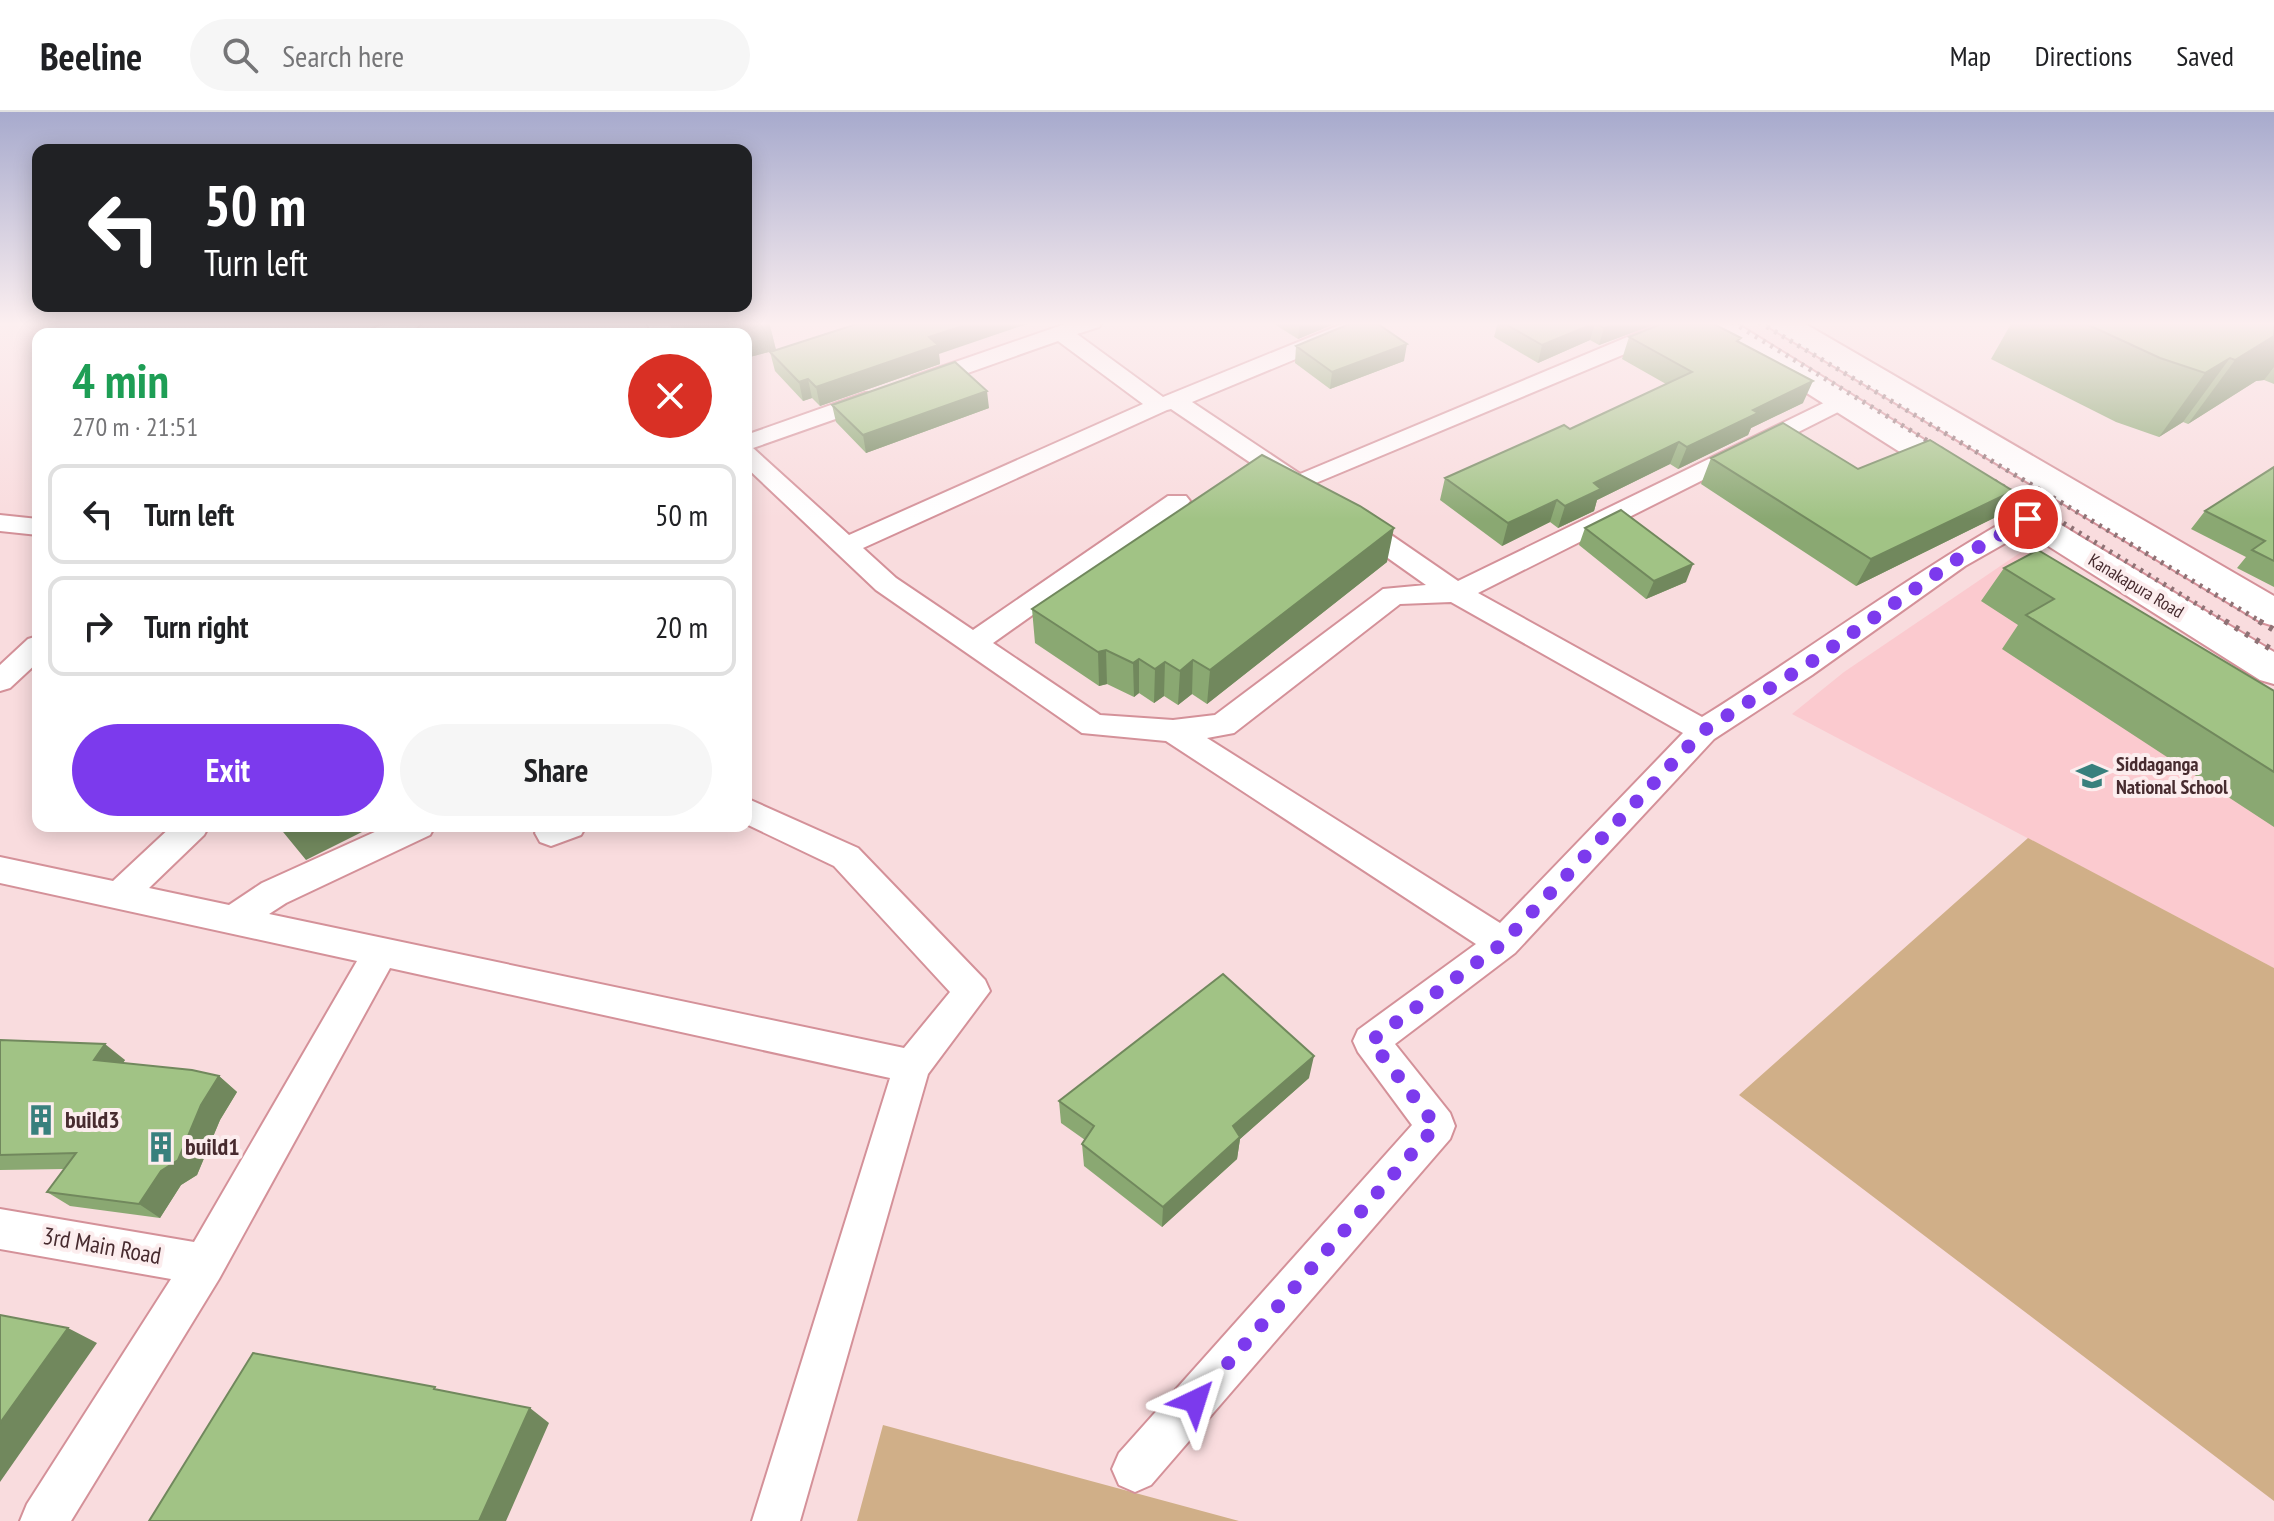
<!DOCTYPE html>
<html lang="en">
<head>
<meta charset="utf-8">
<style>
  :root { --surface:#fff; --page:#f6f6f6; --text:#202124; --muted:#757577; --line:#e0e0e0; --accent:#7c3aed }
  body { margin:0; font-family:"PT Sans Narrow",sans-serif; background:var(--page); color:var(--text); height:100vh; display:flex; flex-direction:column; font-size:30px; white-space:nowrap }
  * { box-sizing:border-box; margin:0 }
  p { font-size:26px; color:var(--muted) }
  .icon { flex:none; width:44px; height:44px; fill:none; stroke:currentColor; stroke-width:2; stroke-linecap:round; stroke-linejoin:round }
  .map { position:relative; flex:1; overflow:hidden }
  .details { position:absolute; left:32px; top:216px; width:720px; height:504px; display:flex; flex-direction:column; background:var(--surface); border-radius:16px; box-shadow:0 4px 20px #0003 }
  .details>* { flex:none }
  .hud { position:absolute; left:32px; top:32px; width:720px; height:168px; border-radius:16px; box-shadow:0 4px 20px #0003; background:#202124; color:#fff; overflow:hidden }
  .pin { position:absolute; display:grid; place-items:center; width:68px; height:68px; color:#fff; margin:-34px; border:4px solid #fff; border-radius:50%; box-shadow:0 2px 8px #0007 }
  .me { position:absolute; width:88px; margin:-44px; rotate:41deg; stroke-linejoin:round; filter:drop-shadow(0 0 6px #0008) }
  .turn { display:flex; align-items:center; gap:28px; height:168px; padding:0 40px; font-size:36px }
  .turn .icon { width:104px; height:104px; stroke-width:2.5 }
  .turn b { display:block; font-size:56px; line-height:68px }
  .round { display:grid; place-items:center; flex:none; width:84px; height:84px; border-radius:42px; background:var(--page) }
  .summary { display:flex; align-items:center; justify-content:space-between; height:136px; padding:0 40px }
  h1 { font-size:48px; font-weight:700; line-height:60px; color:#1e9e55 }
  .primary-button { display:flex; gap:16px; margin-top:auto; padding:16px 40px }
  .primary-button a { flex:1; height:92px; border-radius:48px; background:var(--accent); color:#fff; font-size:32px; font-weight:700; line-height:92px; text-align:center }
  .primary-button a+a { background:var(--page); color:var(--text) }
  ul { padding:0; list-style:none }
  li { display:flex; align-items:center; gap:24px; height:100px; margin:0 16px 12px; padding:0 24px; border:4px solid var(--line); border-radius:16px }
  li div { flex:1 }
  li b { display:block; font-size:30px }
  li em { font-style:normal }
  header { display:flex; align-items:center; gap:48px; box-sizing:border-box; height:112px; padding:0 40px; background:var(--surface); border-bottom:2px solid var(--line) }
  header strong { font-size:38px }
  nav { display:flex; gap:44px; margin-inline-start:auto; font-size:28px }
  .search { width:560px; height:72px; background:var(--page); display:flex; align-items:center; gap:20px; box-sizing:border-box; padding:0 28px; border-radius:44px; color:var(--muted); font-size:30px }
  .map>svg:first-child { display:block }
  .built { fill:#fbcacf }
  .green { fill:#d0af88 }
  .lines { fill:none; stroke-linecap:round; stroke-linejoin:round }
  .minor-casing { stroke:#d49199; stroke-width:4 }
  .trunk-casing { stroke:#d49199; stroke-width:4 }
  .minor { fill:#fff; fill-rule:evenodd }
  .trunk { fill:#fff; fill-rule:evenodd }
  .rail-far1 { stroke:#8e7275; stroke-width:5; stroke-dasharray:3 6; stroke-linecap:butt }
  .rail { stroke:#8e7275; stroke-width:6; stroke-dasharray:4 8; stroke-linecap:butt }
  .wall { fill:#8aa872 }
  .shaded-wall { fill:#71885d }
  .building { fill:#a1c385; stroke:#71885d; stroke-width:2 }
  .route { stroke:#7c3aed; stroke-width:14; stroke-dasharray:0 25.2 }
  .labels { text-anchor:middle; stroke-width:8; stroke-linejoin:round; paint-order:stroke }
  .far-street-label { font-size:18px; fill:#472b2f; stroke:#fcedee }
  .poi-label { font-size:20px; font-weight:bold; fill:#472b2f; stroke:#fcedee; text-anchor:start }
  .near-poi-label { font-size:24px; font-weight:bold; fill:#472b2f; stroke:#fcedee; text-anchor:start }
  .near-street-label { font-size:24px; fill:#472b2f; stroke:#fcedee }
</style>
</head>
<body>
<header>
<strong>Beeline</strong>
<div class="search"><svg class="icon" aria-label="search" viewBox="0 0 24 24"><circle cx="10" cy="10" r="6"/><path d="M15 15l6 6"/></svg>Search here</div>
<nav><a>Map</a><a>Directions</a><a>Saved</a></nav>
</header>
<div class="map">
<svg width="2274" height="1409" viewBox="0 0 2274 1409">
  <rect width="100%" height="100%" fill="#f9dcde"/>
  <path class="built" d="M 2024,438 L 2274,590 L 2274,856 L 1792,602 L 1844,560 Z"/>
  <path class="green" d="M 2028,726 L 2274,856 L 2274,1389 L 1739,983 Z
    M 883,1313 L 1239,1409 L 857,1409 Z"/>
  <g class="lines">
    <defs>
      <path id="minor" d="M 392,210 L 423,210 C 409,225 388,222 369,222 L 372,217 Z
        M 646,210 L 668,210 L 675,222 L 653,222 Z
        M 1071,210 L 1102,210 L 1099,215 L 1077,222 L 1163,285 L 1347,210 L 1376,210 L 1373,215 L 1192,290 L 1300,362 L 1656,213 L 1724,210 C 1710,224 1686,223 1668,224 L 1299,378 L 1285,374 L 1171,297 L 1167,298 L 863,436 L 896,466 L 973,518 L 1168,384 L 1186,384 L 1190,389 L 1186,394 L 993,531 L 1100,603 L 1173,608 L 1215,603 L 1383,477 L 1426,473 L 1347,417 L 1343,411 L 1347,405 L 1365,405 L 1458,469 L 1840,283 L 1848,285 L 1852,290 L 1848,295 L 1478,481 L 1702,605 C 1809,538 1909,463 2019,401 L 2037,401 L 2041,407 L 2037,413 L 1965,454 L 1812,563 L 1714,627 L 1515,841 L 1395,932 L 1450,1001 L 1455,1014 L 1450,1027 L 1151,1373 L 1135,1380 L 1119,1373 L 1112,1357 L 1119,1341 L 1412,1013 L 1358,940 L 1353,929 L 1358,918 L 1476,832 L 1166,629 L 1082,621 L 876,478 L 746,355 L 746,323 L 865,281 L 881,281 L 885,286 L 881,291 L 753,336 L 849,423 L 1143,292 L 1058,229 L 928,275 L 912,275 L 909,270 L 912,265 ZM 1451,490 L 1683,621 L 1500,811 L 1207,626 L 1234,621 L 1400,492 Z
        M 0,403 L 38,407 L 38,423 L 0,419 Z
        M 38,524 L 38,550 L 10,576 L 0,579 L 0,553 L 28,527 Z
        M 746,686 L 858,736 L 985,868 L 990,879 L 928,962 L 800,1409 L 752,1409 L 890,966 L 390,856 L 219,1167 L 71,1409 L 20,1409 L 27,1392 L 171,1167 L 0,1137 L 0,1097 L 194,1130 L 357,849 L 0,771 L 0,745 L 113,769 L 172,714 L 209,714 L 204,723 L 149,776 L 229,793 L 262,771 L 388,714 L 435,714 L 430,723 L 286,791 L 269,802 L 904,936 L 950,880 L 834,754 L 746,712 Z
        M 539,714 L 586,714 L 581,723 L 551,734 L 540,730 L 535,721 Z"/>
      <path id="trunk" d="M 1699,210 L 1734,210 L 2081,425 L 2274,540 L 2274,572 L 2260,568 L 1704,216 Z
        M 1766,210 L 1802,210 L 2274,484 L 2274,514 L 2261,510 L 1771,216 Z"/>
    </defs>
    <use href="#minor" class="minor-casing"/>
    <use href="#trunk" class="trunk-casing"/>
    <use href="#minor" class="minor"/>
    <use href="#trunk" class="trunk"/>
    <path class="rail-far1" d="M 1732,210 L 1946,340
      M 1759,210 L 2263,511
      M 1994,369 L 2228,511"/>
    <path class="rail" d="M 2225,509 L 2274,539
      M 2259,509 L 2274,518"/>
  </g>
  <path class="wall" d="M 670,210 L 769,210 L 776,238 L 939,242 L 940,252 L 820,294 L 812,286 L 803,289 L 775,259 L 770,240 L 773,239 L 746,246 L 746,222 L 674,222 Z
    M 1271,210 L 1339,210 L 1298,227 Z
    M 1498,210 L 1661,210 L 1599,233 L 1590,228 L 1538,251 L 1494,225 Z
    M 2012,210 L 2274,210 L 2274,272 L 2264,268 L 2256,269 L 2188,312 L 2183,310 L 2159,325 L 2116,310 L 1991,247 Z
    M 1629,225 L 1740,230 L 1803,291 L 1751,316 L 1748,323 L 1678,357 L 1670,352 L 1597,388 L 1594,399 L 1558,416 L 1550,410 L 1502,434 L 1440,388 L 1445,366 L 1570,317 L 1666,272 L 1622,247 Z
    M 1296,234 L 1404,249 L 1330,277 L 1295,251 Z
    M 832,293 L 989,296 L 866,341 L 836,310 Z
    M 1711,346 L 1858,357 L 2013,379 L 1996,405 L 1856,474 L 1701,372 Z
    M 2274,355 L 2274,475 L 2237,456 L 2246,445 L 2191,417 L 2205,399 Z
    M 1585,416 L 1686,470 L 1646,487 L 1579,433 Z
    M 1387,450 L 1207,592 L 1192,582 L 1178,593 L 1164,584 L 1154,591 L 1139,581 L 1134,585 L 1107,572 L 1099,574 L 1035,531 L 1032,497 Z
    M 2004,456 L 2274,579 L 2274,715 L 2002,537 L 2018,513 L 1981,489 Z
    M 0,928 L 125,948 L 123,951 L 219,964 L 237,980 L 220,1008 L 197,1063 L 181,1073 L 160,1106 L 70,1094 L 47,1080 L 65,1057 L 0,1058 Z
    M 1309,966 L 1240,1027 L 1237,1047 L 1162,1115 L 1084,1054 L 1082,1032 L 1085,1028 L 1061,1011 L 1059,989 Z"/>
  <path class="shaded-wall" d="M 705,210 L 769,210 L 776,238 L 746,246 L 746,222 L 687,222 L 685,215 Z
    M 975,210 L 1033,210 L 939,242 L 940,252 L 820,294 L 816,275 L 929,225 Z
    M 1303,210 L 1339,210 L 1298,227 L 1300,211 Z
    M 1622,210 L 1661,210 L 1599,233 L 1604,216 Z
    M 1595,211 L 1590,228 L 1538,251 L 1542,233 Z
    M 2274,224 L 2274,255 L 2264,268 L 2256,269 L 2188,312 L 2235,248 Z
    M 1407,232 L 1404,249 L 1330,277 L 1332,260 Z
    M 2230,246 L 2183,310 L 2159,325 L 2205,261 Z
    M 808,267 L 812,286 L 803,289 L 799,270 Z
    M 1813,269 L 1803,291 L 1751,316 L 1748,323 L 1678,357 L 1687,335 L 1753,298 Z
    M 987,279 L 989,296 L 866,341 L 863,323 Z
    M 1679,330 L 1670,352 L 1597,388 L 1594,399 L 1558,416 L 1565,394 L 1594,371 Z
    M 2013,379 L 1996,405 L 1856,474 L 1871,447 Z
    M 1557,388 L 1550,410 L 1502,434 L 1508,411 Z
    M 1394,416 L 1387,450 L 1207,592 L 1210,558 Z
    M 1693,452 L 1686,470 L 1646,487 L 1654,469 Z
    M 1106,538 L 1107,572 L 1099,574 L 1098,540 Z
    M 1139,547 L 1139,581 L 1134,585 L 1133,551 Z
    M 1193,548 L 1192,582 L 1178,593 L 1180,559 Z
    M 1165,550 L 1164,584 L 1154,591 L 1155,557 Z
    M 282,714 L 374,714 L 306,748 L 279,715 Z
    M 105,932 L 125,948 L 114,963 L 94,948 Z
    M 1314,944 L 1309,966 L 1240,1027 L 1237,1047 L 1162,1115 L 1163,1095 L 1233,1014 Z
    M 219,964 L 237,980 L 220,1008 L 197,1063 L 181,1073 L 160,1106 L 139,1092 Z
    M 68,1216 L 97,1231 L 0,1370 L 0,1311 Z
    M 530,1296 L 549,1311 L 506,1409 L 479,1409 Z"/>
  <path class="building" d="M 681,210 L 705,210 L 685,215 Z
    M 863,210 L 975,210 L 929,225 L 938,233 L 816,275 L 808,267 L 799,270 L 770,240 Z
    M 1354,210 L 1375,210 L 1407,232 L 1332,260 L 1296,234 Z
    M 1502,210 L 1622,210 L 1604,216 L 1595,211 L 1542,233 Z
    M 1666,210 L 1710,210 L 1741,226 L 1737,229 L 1813,269 L 1753,298 L 1758,301 L 1687,335 L 1679,330 L 1594,371 L 1601,377 L 1565,394 L 1557,388 L 1508,411 L 1445,366 L 1564,313 L 1570,317 L 1692,260 L 1629,225 Z
    M 2082,210 L 2274,210 L 2274,224 L 2235,248 L 2230,246 L 2205,261 L 2160,246 Z
    M 955,250 L 987,279 L 863,323 L 832,293 Z
    M 1783,311 L 1858,357 L 1930,328 L 2013,379 L 1871,447 L 1711,346 Z
    M 1262,343 L 1360,394 L 1394,416 L 1210,558 L 1193,548 L 1180,559 L 1165,550 L 1155,557 L 1139,547 L 1133,551 L 1106,538 L 1098,540 L 1032,497 Z
    M 2274,355 L 2274,449 L 2252,438 L 2265,429 L 2205,399 Z
    M 1621,398 L 1693,452 L 1654,469 L 1585,416 Z
    M 2038,438 L 2274,579 L 2274,660 L 2026,503 L 2054,487 L 2004,456 Z
    M 1223,862 L 1314,944 L 1233,1014 L 1240,1025 L 1163,1095 L 1082,1032 L 1094,1014 L 1059,989 Z
    M 0,928 L 105,932 L 94,948 L 192,958 L 219,964 L 201,993 L 178,1048 L 161,1059 L 139,1092 L 47,1080 L 76,1041 L 0,1043 Z
    M 0,1203 L 68,1216 L 0,1311 Z
    M 253,1241 L 435,1275 L 434,1277 L 530,1296 L 479,1409 L 149,1409 Z"/>
  <linearGradient id="sky" x2="0" y2="1"><stop stop-color="#a7aacd"/><stop offset="0.52" stop-color="#fceff0"/><stop offset="1" stop-color="#fceff0" stop-opacity="0"/></linearGradient>
  <rect width="2274" height="407" fill="url(#sky)"/>
  <g class="lines">
    <path class="route" d="M 1195,1289 L 1436,1014 L 1371,929 L 1503,831 L 1703,619 L 1814,548 L 1956,448 L 2028,407"/>
  </g>
  <defs>
    <symbol id="school-bare" viewBox="-9 -9 18 18"><path d="M0-5L7-2L0 1L-7-2ZM-4 1L0 2.5L4 1V4Q0 6-4 4Z" fill="#38807d" stroke="#fcedee" stroke-width="2.5" paint-order="stroke"/></symbol>
    <symbol id="building-bare" viewBox="-9 -9 18 18"><path d="M-4-6H4V6H1V3H-1V6H-4ZM-2.5-4.3h1.7v1.8h-1.7ZM.8-4.3h1.7v1.8H.8ZM-2.5-1h1.7V.8h-1.7ZM.8-1h1.7V.8H.8Z" fill="#38807d" stroke="#fcedee" stroke-width="2.5" paint-order="stroke"/></symbol>
  </defs>
  <g fill-rule="evenodd">
    <use href="#school-bare" x="2070" y="642" width="44" height="44"/>
    <use href="#building-bare" x="19" y="986" width="44" height="44"/>
    <use href="#building-bare" x="139" y="1013" width="44" height="44"/>
  </g>
  <g class="labels">
    <g class="far-street-label">
      <text transform="translate(2136 474) rotate(31)" y="6">Kanakapura Road</text>
    </g>
    <g class="poi-label">
      <text x="2116" y="659">Siddaganga<tspan x="2116" dy="23">National School</tspan></text>
    </g>
    <g class="near-poi-label">
      <text x="65" y="1016">build3</text>
      <text x="185" y="1043">build1</text>
    </g>
    <g class="near-street-label">
      <text transform="translate(102 1134) rotate(10)" y="8">3rd Main Road</text>
    </g>
  </g>
</svg>
<div class="pin" style="left:2028px;top:407px;background:#d93025"><svg class="icon" aria-label="arrive" viewBox="0 0 24 24"><path d="M6 21V4h12l-3 4 3 4H6"/></svg></div>
<svg class="me" style="left:1195px;top:1289px" viewBox="-20 -20 40 40"><path d="M0-17L14 15 0 8-14 15z" fill="#7c3aed" stroke="#fff" stroke-width="4"/></svg>
<div class="hud">
<div class="turn"><svg class="icon" aria-label="left" viewBox="0 0 24 24"><path d="M17 20v-9H6M10 6l-5 5 5 5"/></svg><div><b>50 m</b>Turn left</div></div>
</div>
<section class="details">
<div class="summary"><div><h1>4 min</h1><p>270 m · 21:51</p></div><a class="round" style="background:#d93025;color:#fff"><svg class="icon" aria-label="close" viewBox="0 0 24 24"><path d="M6 6l12 12M18 6L6 18"/></svg></a></div>
<ul>
<li><svg class="icon" aria-label="left" viewBox="0 0 24 24"><path d="M17 20v-9H6M10 6l-5 5 5 5"/></svg><div><b>Turn left</b></div><em>50 m</em></li>
<li><svg class="icon" aria-label="right" viewBox="0 0 24 24"><path d="M7 20v-9h11M14 6l5 5-5 5"/></svg><div><b>Turn right</b></div><em>20 m</em></li>
</ul>
<div class="primary-button"><a>Exit</a><a>Share</a></div>
</section>
</div>
</body>
</html>
